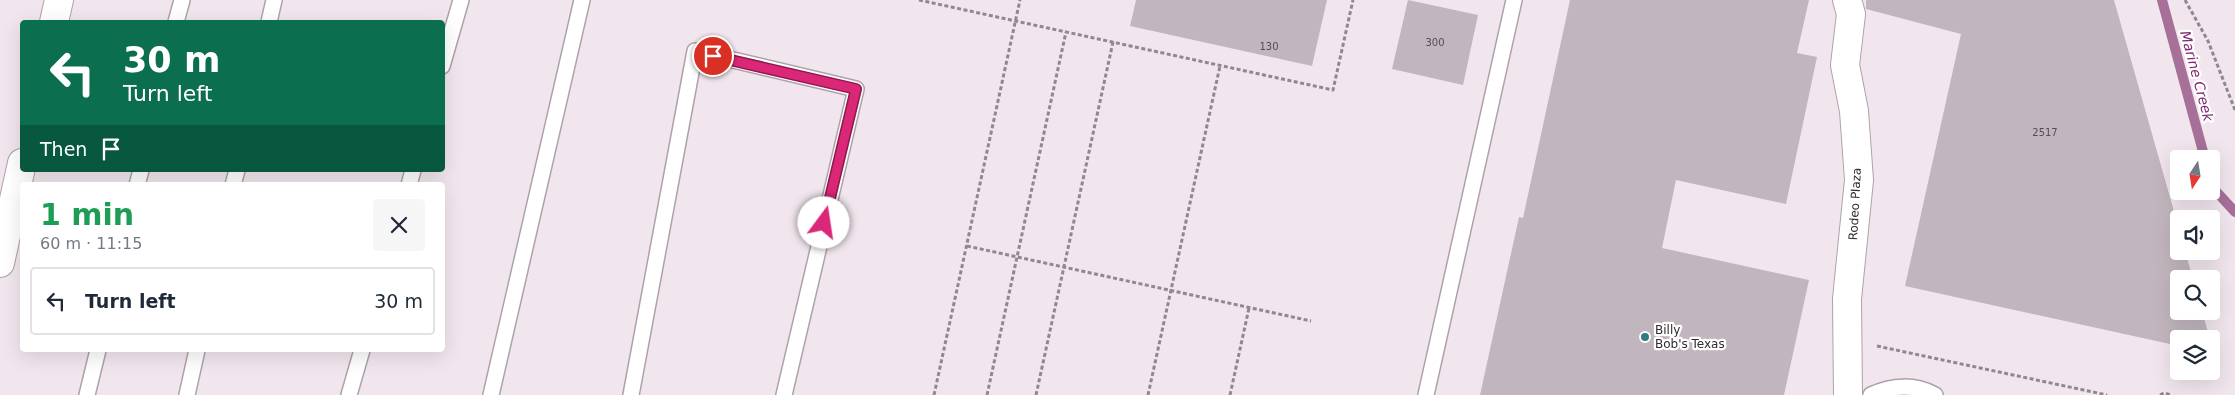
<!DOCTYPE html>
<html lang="en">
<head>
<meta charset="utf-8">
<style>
  :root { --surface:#fff; --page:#f6f6f7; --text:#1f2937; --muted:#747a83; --line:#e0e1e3 }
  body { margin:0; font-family:"DejaVu Sans",sans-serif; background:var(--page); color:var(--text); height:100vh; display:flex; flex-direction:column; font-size:19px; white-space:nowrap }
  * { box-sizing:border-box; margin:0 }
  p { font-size:16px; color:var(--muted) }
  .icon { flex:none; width:28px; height:28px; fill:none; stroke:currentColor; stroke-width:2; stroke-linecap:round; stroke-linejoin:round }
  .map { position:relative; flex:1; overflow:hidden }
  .side { position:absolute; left:20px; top:182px; width:425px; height:170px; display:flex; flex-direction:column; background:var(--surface); border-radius:5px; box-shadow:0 5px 20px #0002 }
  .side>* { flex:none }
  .guide { position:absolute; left:20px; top:20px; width:425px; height:152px; border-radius:5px; box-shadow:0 5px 20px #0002; background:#0b6e4f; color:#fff; overflow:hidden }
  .needle { width:32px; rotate:192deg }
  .controls { position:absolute; left:2170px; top:150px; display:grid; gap:10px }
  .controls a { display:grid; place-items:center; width:50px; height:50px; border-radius:5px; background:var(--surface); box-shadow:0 5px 20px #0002; font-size:25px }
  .pin { position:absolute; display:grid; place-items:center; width:42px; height:42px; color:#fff; margin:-21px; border:2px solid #fff; border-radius:50%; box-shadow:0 1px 5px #0007 }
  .me { position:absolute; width:55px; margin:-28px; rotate:14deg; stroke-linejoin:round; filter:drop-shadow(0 0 4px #0008) }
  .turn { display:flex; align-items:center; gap:18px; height:105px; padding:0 20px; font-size:22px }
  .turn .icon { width:65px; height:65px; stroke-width:2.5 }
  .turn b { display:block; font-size:35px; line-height:42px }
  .then { display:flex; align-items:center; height:48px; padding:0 20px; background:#0003; gap:10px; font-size:19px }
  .round { display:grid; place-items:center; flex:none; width:52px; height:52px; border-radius:5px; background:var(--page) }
  .summary { display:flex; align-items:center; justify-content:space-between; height:85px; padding:0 20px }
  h1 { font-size:30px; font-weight:600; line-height:38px; color:#1e9e55 }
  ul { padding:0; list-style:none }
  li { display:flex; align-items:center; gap:15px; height:68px; margin:0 10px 8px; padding:0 10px; border:2px solid var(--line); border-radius:5px }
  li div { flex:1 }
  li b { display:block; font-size:19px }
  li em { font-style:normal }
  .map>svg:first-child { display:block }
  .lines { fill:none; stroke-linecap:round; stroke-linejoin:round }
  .stream { stroke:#a67098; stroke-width:10 }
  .building { fill:#c2b6be }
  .service-casing { stroke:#aea2aa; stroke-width:18 }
  .minor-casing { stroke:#aea2aa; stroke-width:30 }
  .path { stroke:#90888e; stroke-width:3; stroke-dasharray:4 2.5; stroke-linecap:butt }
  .service { stroke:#fff; stroke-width:15 }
  .minor { stroke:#fff; stroke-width:28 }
  .route-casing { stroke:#8e194d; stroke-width:12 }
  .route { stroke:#db2777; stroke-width:9 }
  .poi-dot { fill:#327c7f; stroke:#fff; stroke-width:2 }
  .labels { text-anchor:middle; stroke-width:4.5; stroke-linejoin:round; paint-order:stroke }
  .number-label { font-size:10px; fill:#544e53 }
  .street-label { font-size:12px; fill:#302b2f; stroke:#fff }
  .poi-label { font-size:12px; fill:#302b2f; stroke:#fff; text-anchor:start }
  .water-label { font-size:14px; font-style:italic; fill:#80296e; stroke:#fff }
</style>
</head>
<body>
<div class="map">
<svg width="2235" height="395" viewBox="0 0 2235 395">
  <rect width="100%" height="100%" fill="#f2e6ee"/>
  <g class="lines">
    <path class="stream" d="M 2162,0 L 2205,159
      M 2211,180 L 2214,189 L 2235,212"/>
  </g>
  <path class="building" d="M 1136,0 L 1327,0 L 1312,66 L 1130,26 Z
    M 1408,0 L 1478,15 L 1463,85 L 1392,69 Z
    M 1570,0 L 1809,0 L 1797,53 L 1817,57 L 1786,204 L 1676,180 L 1662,248 L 1809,280 L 1784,395 L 1480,395 L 1519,217 L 1523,218 Z
    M 1866,0 L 2114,0 L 2179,229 L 2179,251 L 2185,251 L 2193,279 L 2179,279 L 2179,311 L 2202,311 L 2210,339 L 2179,339 L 2179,346 L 1905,286 L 1961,34 L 1866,9 Z"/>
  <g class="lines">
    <defs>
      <path id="service" d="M 176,22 L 182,0
        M 269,22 L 274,0
        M 442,66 L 461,0
        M 137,185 L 141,170
        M 233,185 L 237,170
        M 409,185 L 413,170
        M 87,395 L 98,350
        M 187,395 L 197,350
        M 349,395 L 362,350
        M 491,395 L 582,0
        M 631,395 L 695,51 L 856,89 L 784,395
        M 1426,395 L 1514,0
        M 1871,395 C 1892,385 1915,384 1935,395"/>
      <path id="minor" d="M 1847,0 L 1851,14 L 1845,65 L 1854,111 L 1859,180 L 1847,299 L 1848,395
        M 54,22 L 59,0
        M 0,263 L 22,163"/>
    </defs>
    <use href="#service" class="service-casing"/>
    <use href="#minor" class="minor-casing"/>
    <path class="path" d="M 919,0 L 1333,90 L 1353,0
      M 2185,0 L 2208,41 L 2235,110
      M 967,246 L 1311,321
      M 1877,346 L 2107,395
      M 934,395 L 1020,0
      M 987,395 L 1066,32
      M 1036,395 L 1113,42
      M 1148,395 L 1220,66
      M 1230,395 L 1249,308
      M 2160,395 L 2164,393 L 2171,395"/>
    <use href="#service" class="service"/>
    <use href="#minor" class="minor"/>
  </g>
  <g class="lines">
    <defs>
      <path id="route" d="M 713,56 L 856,89 L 824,223"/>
    </defs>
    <use href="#route" class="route-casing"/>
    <use href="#route" class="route"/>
  </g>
  <circle class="poi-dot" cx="1645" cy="337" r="5"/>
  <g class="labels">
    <g class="number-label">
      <text x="1435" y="46">300</text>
      <text x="1269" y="50">130</text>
      <text x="2045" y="136">2517</text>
    </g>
    <g class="street-label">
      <text transform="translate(1855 204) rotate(-87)" y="4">Rodeo Plaza</text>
    </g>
    <g class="poi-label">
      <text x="1655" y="334">Billy<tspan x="1655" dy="14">Bob's Texas</tspan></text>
    </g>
    <g class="water-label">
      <text transform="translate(2197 76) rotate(75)" y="5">Marine Creek</text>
    </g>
  </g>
</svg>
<div class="controls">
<a><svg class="needle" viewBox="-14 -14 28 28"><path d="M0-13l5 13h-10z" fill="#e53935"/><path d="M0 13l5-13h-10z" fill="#747a83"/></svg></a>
<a><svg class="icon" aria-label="sound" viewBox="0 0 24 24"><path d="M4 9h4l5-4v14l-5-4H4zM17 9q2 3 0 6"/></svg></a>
<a><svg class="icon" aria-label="search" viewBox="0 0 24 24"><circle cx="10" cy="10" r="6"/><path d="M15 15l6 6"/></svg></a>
<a><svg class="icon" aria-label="layers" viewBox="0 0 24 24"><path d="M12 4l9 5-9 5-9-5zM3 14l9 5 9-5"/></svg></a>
</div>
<div class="pin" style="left:713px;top:56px;background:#d93025"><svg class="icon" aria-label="arrive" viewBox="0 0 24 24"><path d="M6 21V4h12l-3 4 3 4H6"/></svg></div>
<svg class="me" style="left:824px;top:223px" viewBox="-20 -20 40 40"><circle r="19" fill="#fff"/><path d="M0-13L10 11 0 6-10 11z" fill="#db2777"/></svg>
<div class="guide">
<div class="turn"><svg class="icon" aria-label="left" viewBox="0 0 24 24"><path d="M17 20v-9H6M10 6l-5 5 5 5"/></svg><div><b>30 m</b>Turn left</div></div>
<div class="then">Then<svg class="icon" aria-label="arrive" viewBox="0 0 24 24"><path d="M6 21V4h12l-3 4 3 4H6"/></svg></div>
</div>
<section class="side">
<div class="summary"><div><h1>1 min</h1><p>60 m · 11:15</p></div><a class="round"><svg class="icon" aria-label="close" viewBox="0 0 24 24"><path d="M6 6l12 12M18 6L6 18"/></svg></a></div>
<ul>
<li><svg class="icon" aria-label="left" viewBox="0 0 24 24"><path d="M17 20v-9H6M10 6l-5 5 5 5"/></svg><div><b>Turn left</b></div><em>30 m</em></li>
</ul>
</section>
</div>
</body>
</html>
